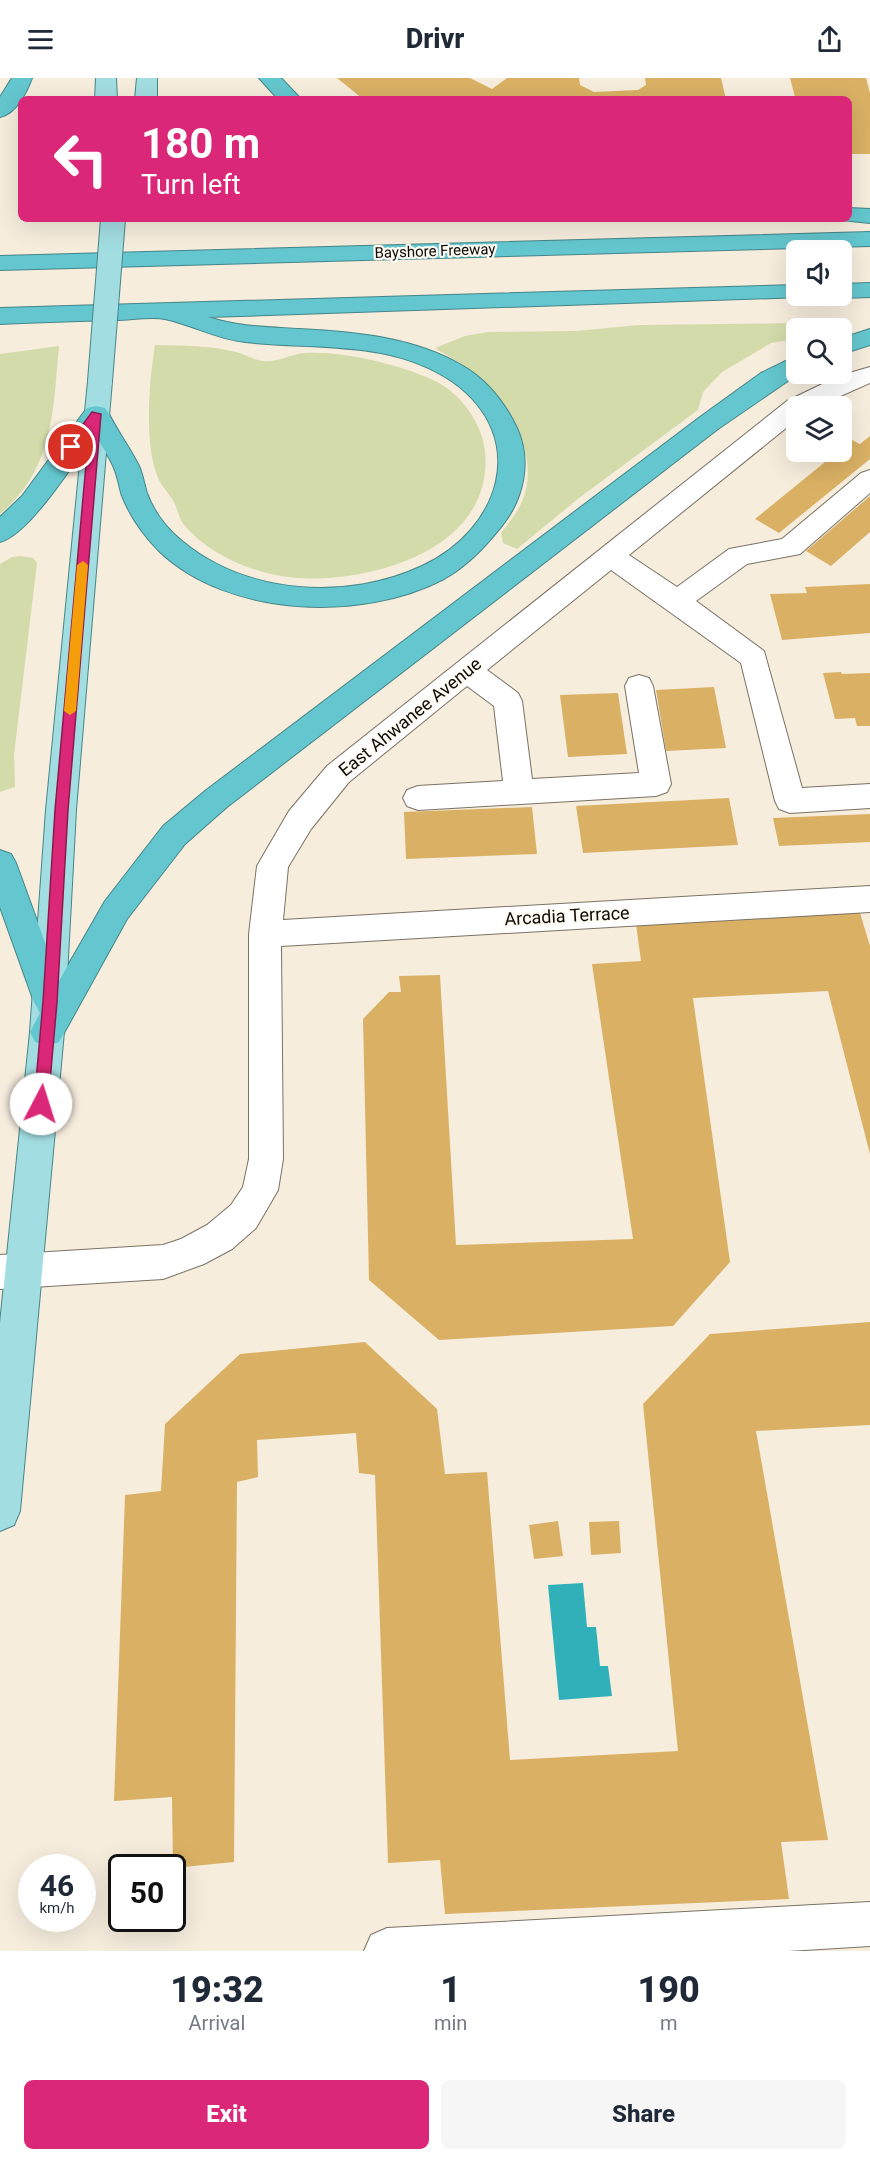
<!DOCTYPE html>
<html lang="en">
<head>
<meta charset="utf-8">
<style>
  :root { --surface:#fff; --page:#f6f6f7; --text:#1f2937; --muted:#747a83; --accent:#db2777 }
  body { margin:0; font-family:Roboto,sans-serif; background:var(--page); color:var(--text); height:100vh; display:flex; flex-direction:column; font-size:22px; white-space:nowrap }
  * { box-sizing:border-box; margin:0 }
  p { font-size:20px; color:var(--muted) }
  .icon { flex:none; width:33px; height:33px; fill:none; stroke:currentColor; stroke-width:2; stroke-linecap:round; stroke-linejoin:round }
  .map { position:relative; height:1873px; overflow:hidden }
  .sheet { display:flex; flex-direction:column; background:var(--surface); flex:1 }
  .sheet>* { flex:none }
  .guide { position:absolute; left:18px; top:18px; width:834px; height:126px; border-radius:9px; box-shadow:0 6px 24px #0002; background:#db2777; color:#fff; overflow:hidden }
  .controls { position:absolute; left:786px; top:162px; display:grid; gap:12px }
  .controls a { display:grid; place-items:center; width:66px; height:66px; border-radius:9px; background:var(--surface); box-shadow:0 6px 24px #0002; font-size:30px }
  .speed { position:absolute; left:18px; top:1776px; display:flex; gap:12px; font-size:30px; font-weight:700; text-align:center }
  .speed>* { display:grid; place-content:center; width:78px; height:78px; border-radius:50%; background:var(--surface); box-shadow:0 6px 24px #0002; line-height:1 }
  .speed small { font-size:15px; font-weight:400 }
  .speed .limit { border:3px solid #111; border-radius:9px; background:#fff; color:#111 }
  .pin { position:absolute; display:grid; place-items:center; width:51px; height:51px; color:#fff; margin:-26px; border:3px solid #fff; border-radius:50%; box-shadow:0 2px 6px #0007 }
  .me { position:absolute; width:66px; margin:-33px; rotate:5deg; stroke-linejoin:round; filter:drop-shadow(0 0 4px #0008) }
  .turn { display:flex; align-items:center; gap:21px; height:126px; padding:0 24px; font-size:27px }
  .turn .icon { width:78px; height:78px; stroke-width:2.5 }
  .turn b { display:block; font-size:42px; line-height:51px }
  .eta { display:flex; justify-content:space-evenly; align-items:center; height:102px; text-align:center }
  .eta b { font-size:36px; font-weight:800; line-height:42px }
  .primary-button { display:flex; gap:12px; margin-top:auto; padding:12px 24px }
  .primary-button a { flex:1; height:69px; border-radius:9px; background:var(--accent); color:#fff; font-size:24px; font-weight:800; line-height:69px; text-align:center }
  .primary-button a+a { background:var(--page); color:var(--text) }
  header { display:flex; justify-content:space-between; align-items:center; height:78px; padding:0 24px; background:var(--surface); font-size:27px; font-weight:800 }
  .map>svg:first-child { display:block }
  .green { fill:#d4dbaa }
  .water { fill:#30b0b9 }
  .building { fill:#dab164 }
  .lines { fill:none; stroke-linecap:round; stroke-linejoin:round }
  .minor-casing { stroke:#7a7264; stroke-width:2 }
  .major-casing { stroke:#468588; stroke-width:2 }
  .highway-casing { stroke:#468588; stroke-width:2 }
  .minor { fill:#fff; fill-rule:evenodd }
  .major { fill:#a2dde2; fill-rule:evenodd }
  .highway { fill:#64c6ce; fill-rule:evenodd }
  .major-bridge-casing { stroke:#468588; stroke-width:26; stroke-linecap:butt }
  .major-bridge { stroke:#a2dde2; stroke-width:24 }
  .route { fill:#db2777; stroke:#8e194d; stroke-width:1.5 }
  .slow { fill:#f59e0b }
  .labels { text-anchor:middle; stroke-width:4.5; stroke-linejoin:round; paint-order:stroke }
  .far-street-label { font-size:15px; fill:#0e0b06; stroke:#fefbf4 }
  .street-label { font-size:18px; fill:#0e0b06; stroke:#fefbf4 }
</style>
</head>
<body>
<header><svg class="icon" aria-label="menu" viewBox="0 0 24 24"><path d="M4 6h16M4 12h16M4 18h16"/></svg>Drivr<svg class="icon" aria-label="share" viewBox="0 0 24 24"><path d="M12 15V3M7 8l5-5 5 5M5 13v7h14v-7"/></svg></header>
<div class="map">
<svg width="870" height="1873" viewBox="0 0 870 1873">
  <rect width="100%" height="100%" fill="#f6eddd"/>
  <path class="green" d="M 800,245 L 816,245 L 822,248 L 796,250 L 796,261 L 771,265 L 722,294 L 703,314 L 698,332 L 579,420 L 517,471 L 503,465 L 501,455 C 511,442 523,428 526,411 C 534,374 513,333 488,307 C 474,292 452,281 435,270 L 465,258 L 488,254 L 576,253 L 639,247 Z
    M 155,267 C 182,268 209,267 236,274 C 245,276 253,282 263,283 C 276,285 291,276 305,275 C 343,273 404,287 439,305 C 463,318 483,348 485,374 C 494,470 374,505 297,500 C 258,497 212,479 186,449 C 179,442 178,432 174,424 C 170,417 164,411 160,404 C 143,371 149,304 155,267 Z
    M 59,268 C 53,332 54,391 0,436 L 0,276 Z
    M 21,478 L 33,480 L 37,485 L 14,677 L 15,709 L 0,714 L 0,486 L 12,479 Z"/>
  <path class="water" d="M 583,1505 L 587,1549 L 596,1549 L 600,1588 L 608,1588 L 612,1618 L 559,1622 L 548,1507 Z"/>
  <path class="building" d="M 337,0 L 470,0 L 492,11 L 507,0 L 579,0 L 580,7 L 594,14 L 638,12 L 646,7 L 645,0 L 721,0 L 726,21 L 363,21 Z
    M 790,0 L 866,0 L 870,15 L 870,76 L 849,76 L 849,21 L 793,21 L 795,19 Z
    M 870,358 L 870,381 L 779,455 L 755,441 L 852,362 L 860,366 Z
    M 870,418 L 870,454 L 831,488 L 806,473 Z
    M 870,506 L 870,555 L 782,562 L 770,516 L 807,515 L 805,509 Z
    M 841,594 L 842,596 L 870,595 L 870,648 L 857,648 L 855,640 L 835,641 L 823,595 Z
    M 714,609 L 726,670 L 666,673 L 656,612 Z
    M 618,615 L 627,676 L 568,679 L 560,617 Z
    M 729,720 L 738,767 L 583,775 L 576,728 Z
    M 532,729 L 537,776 L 406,781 L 404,734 Z
    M 870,736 L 870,764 L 779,768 L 773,740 Z
    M 860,835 L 870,868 L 870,1076 L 828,913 L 693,920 L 730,1184 L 673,1248 L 439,1262 L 369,1202 L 363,941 L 389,914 L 401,914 L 399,898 L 440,897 L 456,1167 L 633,1161 L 592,886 L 641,883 L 636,846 Z
    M 870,1244 L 870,1347 L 756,1353 L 828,1762 L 781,1764 L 789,1821 L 445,1836 L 440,1782 L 388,1785 L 375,1397 L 359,1395 L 356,1355 L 257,1362 L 258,1399 L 237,1404 L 234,1784 L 173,1790 L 172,1719 L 114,1723 L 125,1417 L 161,1413 L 165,1346 L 240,1276 L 365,1264 L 437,1331 L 445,1396 L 487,1394 L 510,1682 L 678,1673 L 643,1326 L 710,1256 Z
    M 558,1443 L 563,1478 L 534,1481 L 529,1447 Z
    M 619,1443 L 621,1475 L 591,1477 L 589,1444 Z"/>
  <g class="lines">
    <defs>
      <path id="minor" d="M 870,289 L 870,305 L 818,328 L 796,328 L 796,342 L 629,477 L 677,509 L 729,471 L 782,461 L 861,395 L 870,392 L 870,415 L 800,476 L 747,486 L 696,523 L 764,573 L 802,710 L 870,706 L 870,730 L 790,735 L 779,731 L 775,723 L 741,585 L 611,492 L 487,592 L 518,615 L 522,623 L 532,701 L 639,695 L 625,608 L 629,600 L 639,597 L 649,600 L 653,608 L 671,706 L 667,714 L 656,718 L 418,732 L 407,728 L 403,720 L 407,712 L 418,708 L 503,703 L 494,628 L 467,608 L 349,704 L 311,751 L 288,789 L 283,842 L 870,808 L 870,834 L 281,868 L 283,1081 L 278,1112 L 256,1150 L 232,1171 L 204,1186 L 163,1201 L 0,1211 L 0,1177 L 163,1167 L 181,1161 L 207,1147 L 231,1127 L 243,1109 L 249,1081 L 249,856 L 257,788 L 289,733 L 327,688 L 787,323 L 839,298 Z
        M 870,1824 L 870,1868 L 788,1873 L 364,1873 L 371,1857 L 387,1850 Z"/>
      <path id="major" d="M 96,0 L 116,0 L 117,21 L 95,21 Z
        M 137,0 L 157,0 L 157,21 L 135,21 Z
        M 100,295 L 109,297 L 112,303 L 76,732 L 64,954 L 20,1433 L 14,1447 L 0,1453 L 0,1245 L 30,954 L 46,732 L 88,303 L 91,297 Z"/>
      <path id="highway" d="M 12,0 L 32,0 C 27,14 16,36 0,39 L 0,19 Z
        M 259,0 L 281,0 L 301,21 L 278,21 Z
        M 849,130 L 870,131 L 870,145 L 841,142 L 849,141 Z
        M 870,154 L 870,168 L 0,192 L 0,178 Z
        M 870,205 L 870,219 L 842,220 L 833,218 L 842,218 L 842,206 Z
        M 796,207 L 796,218 L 804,219 L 208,239 C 239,249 268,249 299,251 C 355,254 414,259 463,288 C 487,302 505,325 517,350 C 532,383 524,421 501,449 C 484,470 467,488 444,501 C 362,544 229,539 160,474 C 144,458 130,438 122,418 C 119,409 118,399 114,390 C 109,378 101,367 95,356 C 75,383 30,456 0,464 L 0,439 L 22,418 L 87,330 L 96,328 L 105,330 L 109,336 C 118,354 130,370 139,388 C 143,397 144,406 147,415 C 154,434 167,451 182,463 C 247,517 348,523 422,488 C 500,452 531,360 453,304 C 391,261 315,272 245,264 C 217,261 192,247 165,241 C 150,238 131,242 116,242 C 77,243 39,244 0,246 L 0,230 Z
        M 870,251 L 870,267 L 842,276 L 842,260 Z
        M 796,278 L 798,296 L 718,351 L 227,729 L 185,766 L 127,841 L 59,964 L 47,968 L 35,964 L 30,954 L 40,935 L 34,924 L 0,829 L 0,772 L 11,776 L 16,785 L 59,903 L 105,823 L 163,748 L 205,713 L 700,339 L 761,295 Z"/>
    </defs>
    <use href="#minor" class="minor-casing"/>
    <use href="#major" class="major-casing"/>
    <use href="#highway" class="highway-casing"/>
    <use href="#minor" class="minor"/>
    <use href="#major" class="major"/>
    <use href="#highway" class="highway"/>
    <defs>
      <path id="major-bridge" d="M 100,303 L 113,141"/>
    </defs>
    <use href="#major-bridge" class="major-bridge-casing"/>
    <use href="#major-bridge" class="major-bridge"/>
  </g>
  <path class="route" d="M 92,334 L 101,336 L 68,732 L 57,924 L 48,1026 L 41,1032 L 34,1026 L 43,924 L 55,732 L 89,353 L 75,372 L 66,369 Z"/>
  <path class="slow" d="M 83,483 L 88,487 L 76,633 L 70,637 L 64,633 L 77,487 Z"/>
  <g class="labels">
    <g class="far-street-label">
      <text transform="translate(435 173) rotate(-2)" y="5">Bayshore Freeway</text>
    </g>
    <g class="street-label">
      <text transform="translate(410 639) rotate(-39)" y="6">East Ahwanee Avenue</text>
      <text transform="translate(567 838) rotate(-3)" y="6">Arcadia Terrace</text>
    </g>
  </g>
</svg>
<div class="controls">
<a><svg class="icon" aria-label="sound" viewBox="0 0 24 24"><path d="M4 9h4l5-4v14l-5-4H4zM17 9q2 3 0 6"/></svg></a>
<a><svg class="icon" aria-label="search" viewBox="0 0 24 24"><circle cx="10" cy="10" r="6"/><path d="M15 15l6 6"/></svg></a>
<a><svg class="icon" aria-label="layers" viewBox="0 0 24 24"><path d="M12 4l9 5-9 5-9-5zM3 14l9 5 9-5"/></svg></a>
</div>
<div class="speed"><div>46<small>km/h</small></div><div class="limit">50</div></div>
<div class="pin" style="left:71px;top:369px;background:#d93025"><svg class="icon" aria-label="arrive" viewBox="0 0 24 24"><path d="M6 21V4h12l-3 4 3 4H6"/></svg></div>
<svg class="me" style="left:41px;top:1026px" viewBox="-20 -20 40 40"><circle r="19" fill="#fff"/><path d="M0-13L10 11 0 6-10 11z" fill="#db2777"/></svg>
<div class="guide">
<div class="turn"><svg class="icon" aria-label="left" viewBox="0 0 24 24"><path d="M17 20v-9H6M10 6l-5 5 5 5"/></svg><div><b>180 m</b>Turn left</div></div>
</div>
</div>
<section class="sheet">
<div class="eta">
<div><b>19:32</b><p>Arrival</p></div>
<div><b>1</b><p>min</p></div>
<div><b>190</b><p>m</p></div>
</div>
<div class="primary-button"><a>Exit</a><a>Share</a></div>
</section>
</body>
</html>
